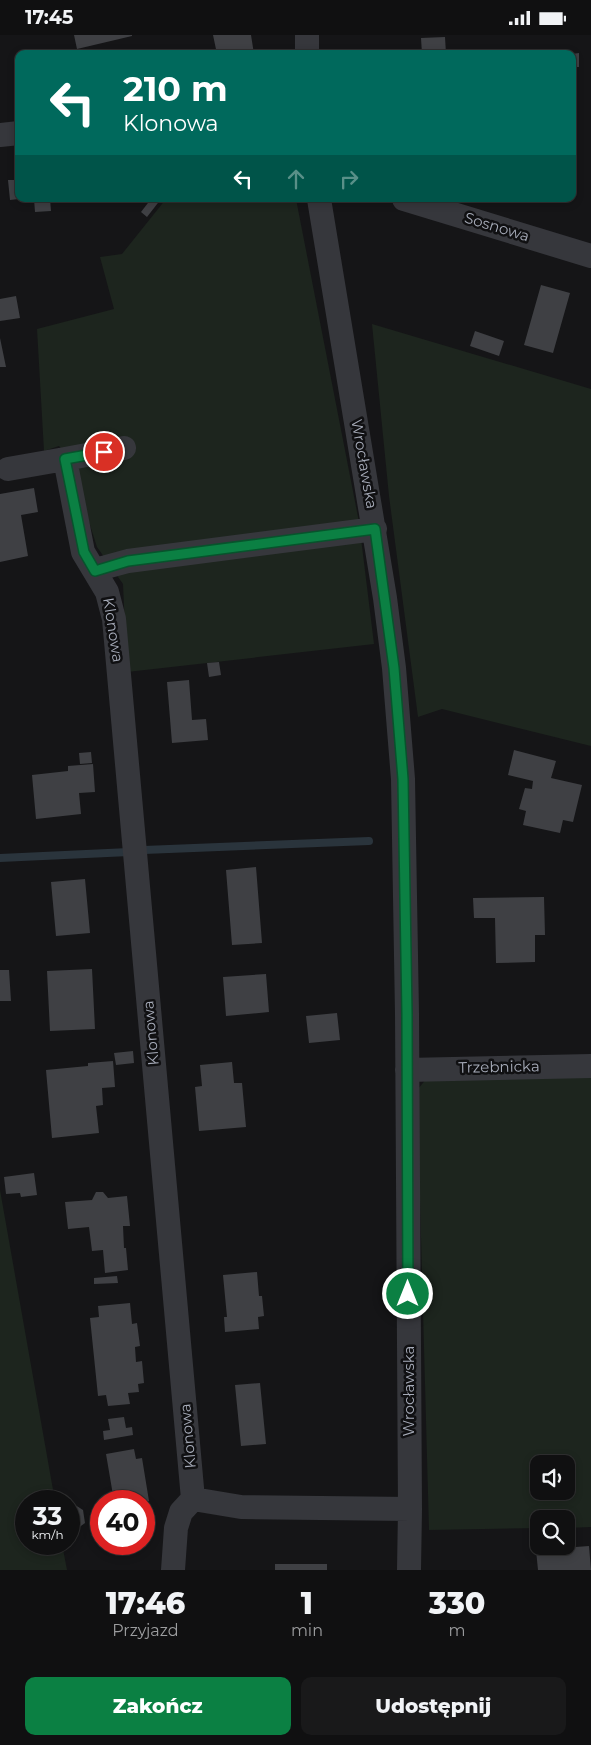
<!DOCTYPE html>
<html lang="pl">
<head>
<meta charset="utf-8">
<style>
  :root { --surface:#101011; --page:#19191a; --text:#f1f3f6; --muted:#9c9d9f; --line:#303031; --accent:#0b8043 }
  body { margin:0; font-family:Montserrat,sans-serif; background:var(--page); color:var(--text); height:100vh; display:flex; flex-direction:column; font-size:19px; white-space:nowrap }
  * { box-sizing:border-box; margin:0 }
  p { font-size:16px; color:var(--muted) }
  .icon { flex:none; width:28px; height:28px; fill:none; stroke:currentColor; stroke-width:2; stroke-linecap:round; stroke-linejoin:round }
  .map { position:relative; height:1535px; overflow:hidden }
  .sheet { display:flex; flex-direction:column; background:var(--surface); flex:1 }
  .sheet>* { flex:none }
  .hud { position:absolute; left:15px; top:15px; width:561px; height:152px; border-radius:10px; box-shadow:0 2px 8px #0003,0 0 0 1px var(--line); background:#00695c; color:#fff; overflow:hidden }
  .fabs { position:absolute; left:530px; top:1420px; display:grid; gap:10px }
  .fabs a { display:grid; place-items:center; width:45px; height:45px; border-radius:10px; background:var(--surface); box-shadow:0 2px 8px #0003,0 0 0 1px var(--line); font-size:25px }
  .speed { position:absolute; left:15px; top:1455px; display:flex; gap:10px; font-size:25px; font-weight:700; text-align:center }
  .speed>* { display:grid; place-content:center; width:65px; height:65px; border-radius:50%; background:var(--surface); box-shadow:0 2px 8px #0003,0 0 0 1px var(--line); line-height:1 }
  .speed small { font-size:12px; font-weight:400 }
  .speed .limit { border:8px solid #d22; background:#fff; color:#111 }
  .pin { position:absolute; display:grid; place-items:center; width:42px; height:42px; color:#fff; margin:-21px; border:2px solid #fff; border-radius:50%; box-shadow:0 1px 5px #0007 }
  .me { position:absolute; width:55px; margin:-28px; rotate:0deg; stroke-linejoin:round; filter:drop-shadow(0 0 4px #0008) }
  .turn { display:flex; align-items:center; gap:18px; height:105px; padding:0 25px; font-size:22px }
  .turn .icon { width:65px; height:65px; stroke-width:2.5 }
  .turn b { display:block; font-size:35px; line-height:42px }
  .lanes { display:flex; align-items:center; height:48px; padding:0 25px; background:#0003; justify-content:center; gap:25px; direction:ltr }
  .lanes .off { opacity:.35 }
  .eta { display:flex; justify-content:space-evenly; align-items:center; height:85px; text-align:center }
  .eta b { font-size:30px; font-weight:800; line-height:35px }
  .primary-button { display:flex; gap:10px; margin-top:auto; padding:10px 25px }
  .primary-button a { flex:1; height:58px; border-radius:10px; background:var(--accent); color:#fff; font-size:20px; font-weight:800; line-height:58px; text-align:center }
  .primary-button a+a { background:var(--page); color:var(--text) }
  .status { display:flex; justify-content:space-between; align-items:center; height:35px; padding:0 25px; background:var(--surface); direction:ltr }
  .status svg { height:14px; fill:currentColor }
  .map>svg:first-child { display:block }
  .green { fill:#1d251e; fill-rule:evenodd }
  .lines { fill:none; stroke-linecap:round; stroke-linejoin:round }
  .stream { stroke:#2a343c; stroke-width:8 }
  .building { fill:#3f4044 }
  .minor { stroke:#36373c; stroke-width:24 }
  .route-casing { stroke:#07532c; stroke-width:12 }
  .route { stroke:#0b8043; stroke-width:9 }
  .labels { text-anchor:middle; stroke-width:5; stroke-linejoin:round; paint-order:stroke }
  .street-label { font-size:15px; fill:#a6abb8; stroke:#101012 }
</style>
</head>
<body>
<div class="status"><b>17:45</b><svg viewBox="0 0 49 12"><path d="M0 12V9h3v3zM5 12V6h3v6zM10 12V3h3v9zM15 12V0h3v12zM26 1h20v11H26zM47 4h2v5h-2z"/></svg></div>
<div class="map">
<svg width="591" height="1535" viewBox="0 0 591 1535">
  <rect width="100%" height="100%" fill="#151517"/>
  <path class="green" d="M 166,164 L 296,164 L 359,487 L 374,609 L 127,637 L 123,549 L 97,512 L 68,421 L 59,411 L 44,416 L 37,294 L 114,274 L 100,222 L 122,219 Z
    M 372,289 L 591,354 L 591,711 L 442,674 L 418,682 L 389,461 Z
    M 591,1038 L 591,1492 L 566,1493 L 566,1484 L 539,1484 L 539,1493 L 429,1495 L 417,1055 L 428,1042 ZM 539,1429 L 566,1429 L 566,1456 L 539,1456 Z
    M 0,1155 L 55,1466 L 26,1466 L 26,1509 L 62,1509 L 67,1535 L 0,1535 Z"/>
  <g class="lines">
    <path class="stream" d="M 144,815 L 369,806
      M 0,823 L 129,817"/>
  </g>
  <path class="building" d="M 74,0 L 132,0 L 132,1 L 77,14 Z
    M 213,0 L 251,0 L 254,19 L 217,19 Z
    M 445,2 L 446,19 L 422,19 L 421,3 Z
    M 579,18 L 579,32 L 572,32 L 572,19 Z
    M 8,145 L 19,145 L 19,164 L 10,165 Z
    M 34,164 L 50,164 L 51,176 L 35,177 Z
    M 151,164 L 161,164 L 147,182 L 141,177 Z
    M 541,250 L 570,258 L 553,318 L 524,310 Z
    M 16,261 L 20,283 L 0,286 L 0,264 Z
    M 475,296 L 504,306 L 499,321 L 470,311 Z
    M 0,303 L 6,332 L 0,332 Z
    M 34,453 L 38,477 L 21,480 L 28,521 L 0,527 L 0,459 Z
    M 219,627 L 221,640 L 209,642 L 207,628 Z
    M 189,645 L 192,685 L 206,684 L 208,705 L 172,708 L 167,647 Z
    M 514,715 L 556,726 L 551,743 L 582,750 L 573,787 L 563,785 L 560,798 L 523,790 L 526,776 L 519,774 L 525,753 L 532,754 L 533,746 L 508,740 Z
    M 91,717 L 92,728 L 80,729 L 79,718 Z
    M 93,729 L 95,757 L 79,758 L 81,779 L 36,784 L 32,740 L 68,736 L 68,731 Z
    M 256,832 L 262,908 L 232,910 L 226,835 Z
    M 85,844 L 90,898 L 56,901 L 51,847 Z
    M 544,862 L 545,900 L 535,900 L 535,927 L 496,928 L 495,883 L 474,883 L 473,863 Z
    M 92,934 L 95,994 L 50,996 L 47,936 Z
    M 0,935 L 9,935 L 11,966 L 0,966 Z
    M 266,939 L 269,977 L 226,981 L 223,942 Z
    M 337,978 L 340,1005 L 309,1008 L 306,981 Z
    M 133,1016 L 134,1028 L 116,1030 L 114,1018 Z
    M 113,1026 L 115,1052 L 102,1053 L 103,1070 L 96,1071 L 99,1098 L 52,1103 L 46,1035 L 88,1031 L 88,1028 Z
    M 232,1027 L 234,1048 L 242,1048 L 246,1092 L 199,1096 L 195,1052 L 202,1051 L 200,1030 Z
    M 34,1138 L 37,1160 L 21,1162 L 20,1158 L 6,1159 L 4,1142 Z
    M 96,1157 L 103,1157 L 108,1163 L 127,1161 L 130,1191 L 123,1191 L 124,1213 L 126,1213 L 128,1235 L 105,1238 L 103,1215 L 92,1216 L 89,1192 L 68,1194 L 65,1167 L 92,1165 Z
    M 257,1237 L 259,1261 L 262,1261 L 264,1281 L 258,1282 L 259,1294 L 225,1297 L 224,1282 L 227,1282 L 223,1240 Z
    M 117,1241 L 118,1248 L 94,1249 L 94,1243 Z
    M 130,1268 L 132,1289 L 137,1288 L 140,1311 L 135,1312 L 136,1327 L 142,1326 L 144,1348 L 138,1349 L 139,1357 L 128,1358 L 130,1369 L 108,1371 L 106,1360 L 98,1361 L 90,1283 L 99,1282 L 98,1271 Z
    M 260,1348 L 266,1409 L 241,1411 L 235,1350 Z
    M 124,1382 L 126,1393 L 132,1392 L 133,1400 L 104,1405 L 103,1396 L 110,1395 L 108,1384 Z
    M 134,1414 L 136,1424 L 142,1423 L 149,1466 L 114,1466 L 106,1419 Z
    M 72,1468 L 83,1475 L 85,1488 L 74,1496 L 69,1494 L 69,1471 Z
    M 589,1511 L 591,1535 L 538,1535 L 536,1515 Z
    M 275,1529 L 327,1529 L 327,1535 L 275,1535 Z"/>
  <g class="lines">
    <path class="minor" d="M 307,0 L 307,19
      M 0,100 L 19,98
      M 319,164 L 385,563 L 394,633 L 403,744 L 407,979 L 410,1474 L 409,1535
      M 404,164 L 591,221
      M 65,424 L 124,413
      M 8,434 L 65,424 L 83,517 L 107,557 L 114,584 L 193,1464 L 181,1477 L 176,1493 L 173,1535
      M 95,535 L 128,526 L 375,494
      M 407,1035 L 591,1031
      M 193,1464 L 241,1472 L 410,1474"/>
  </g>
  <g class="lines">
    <defs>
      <path id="route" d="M 104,417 L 65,424 L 84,517 L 95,536 L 128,526 L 375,494 L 394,633 L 403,744 L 407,979 L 408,1259"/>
    </defs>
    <use href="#route" class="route-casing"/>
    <use href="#route" class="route"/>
  </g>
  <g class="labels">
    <g class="street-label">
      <text transform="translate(497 192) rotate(17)" y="5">Sosnowa</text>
      <text transform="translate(364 429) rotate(80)" y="5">Wrocławska</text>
      <text transform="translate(113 595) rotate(81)" y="5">Klonowa</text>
      <text transform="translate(151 998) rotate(-95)" y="5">Klonowa</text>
      <text transform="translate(499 1032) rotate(-1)" y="5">Trzebnicka</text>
      <text transform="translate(409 1356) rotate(-90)" y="5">Wrocławska</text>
      <text transform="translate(188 1401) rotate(-95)" y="5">Klonowa</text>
    </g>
  </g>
</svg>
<div class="fabs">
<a><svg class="icon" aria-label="sound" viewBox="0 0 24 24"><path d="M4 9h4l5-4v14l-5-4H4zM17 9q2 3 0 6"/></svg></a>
<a><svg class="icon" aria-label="search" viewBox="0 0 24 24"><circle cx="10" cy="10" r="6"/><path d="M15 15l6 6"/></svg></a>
</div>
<div class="speed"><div>33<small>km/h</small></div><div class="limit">40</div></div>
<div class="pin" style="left:104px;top:417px;background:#d93025"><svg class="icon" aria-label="arrive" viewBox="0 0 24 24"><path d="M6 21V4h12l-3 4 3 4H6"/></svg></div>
<svg class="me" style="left:408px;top:1259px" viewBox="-20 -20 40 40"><circle r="17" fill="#0b8043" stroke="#fff" stroke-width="3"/><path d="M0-11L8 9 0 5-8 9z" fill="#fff"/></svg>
<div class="hud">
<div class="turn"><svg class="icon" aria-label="left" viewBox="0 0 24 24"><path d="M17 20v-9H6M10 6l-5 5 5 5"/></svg><div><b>210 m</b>Klonowa</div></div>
<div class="lanes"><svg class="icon" aria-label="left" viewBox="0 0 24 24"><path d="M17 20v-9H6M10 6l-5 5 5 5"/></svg><svg class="icon off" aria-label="ahead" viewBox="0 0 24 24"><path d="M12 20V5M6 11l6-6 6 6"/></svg><svg class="icon off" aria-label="right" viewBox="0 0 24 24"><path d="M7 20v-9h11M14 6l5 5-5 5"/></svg></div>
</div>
</div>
<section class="sheet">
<div class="eta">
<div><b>17:46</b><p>Przyjazd</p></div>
<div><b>1</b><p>min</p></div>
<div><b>330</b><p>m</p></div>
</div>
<div class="primary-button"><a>Zakończ</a><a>Udostępnij</a></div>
</section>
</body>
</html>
